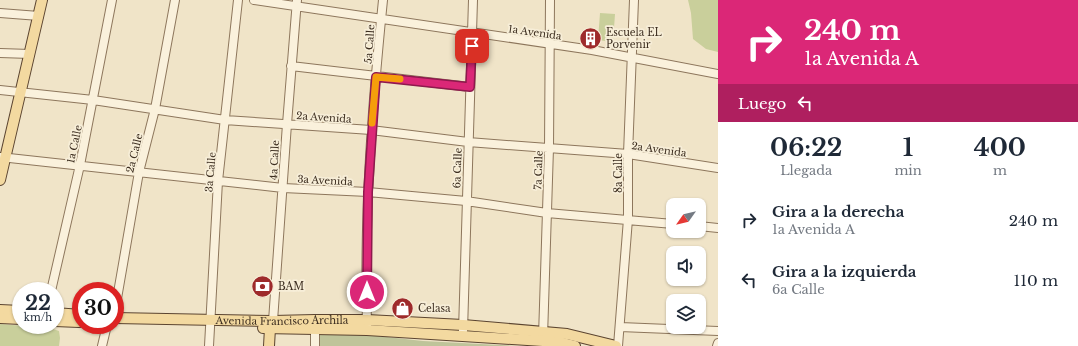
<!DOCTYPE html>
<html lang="es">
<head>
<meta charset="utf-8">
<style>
  :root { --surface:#fff; --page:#f2f2f3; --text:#1f2937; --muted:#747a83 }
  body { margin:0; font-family:"Libre Baskerville",serif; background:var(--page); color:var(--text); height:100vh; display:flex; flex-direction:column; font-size:15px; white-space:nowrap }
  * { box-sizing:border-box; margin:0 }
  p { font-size:13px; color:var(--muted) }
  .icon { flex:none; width:22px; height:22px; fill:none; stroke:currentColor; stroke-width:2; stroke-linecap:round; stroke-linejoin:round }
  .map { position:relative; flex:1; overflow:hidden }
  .side { display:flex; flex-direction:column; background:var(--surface); width:360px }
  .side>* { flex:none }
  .top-card { background:#db2777; color:#fff; overflow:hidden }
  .needle { width:26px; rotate:236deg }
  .controls { position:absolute; left:666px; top:198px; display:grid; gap:8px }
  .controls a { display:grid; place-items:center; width:40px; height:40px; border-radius:8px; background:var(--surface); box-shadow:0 1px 3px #0004; font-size:20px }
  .speed { position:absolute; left:12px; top:282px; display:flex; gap:8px; font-size:20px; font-weight:700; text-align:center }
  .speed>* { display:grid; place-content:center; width:52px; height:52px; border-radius:50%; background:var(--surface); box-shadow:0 1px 3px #0004; line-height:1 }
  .speed small { font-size:10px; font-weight:400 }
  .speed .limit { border:6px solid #d22; background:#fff; color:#111 }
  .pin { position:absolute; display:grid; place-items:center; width:34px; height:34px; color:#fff; margin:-17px; border-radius:8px; box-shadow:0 2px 6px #0006 }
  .me { position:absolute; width:44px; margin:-22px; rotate:0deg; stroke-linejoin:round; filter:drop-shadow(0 0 3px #0008) }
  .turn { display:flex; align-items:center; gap:14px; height:84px; padding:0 20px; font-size:18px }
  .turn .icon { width:52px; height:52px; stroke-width:2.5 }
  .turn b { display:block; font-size:28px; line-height:34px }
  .then { display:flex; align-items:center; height:38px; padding:0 20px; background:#0003; gap:8px; font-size:15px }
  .eta { display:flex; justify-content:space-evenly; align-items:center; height:68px; text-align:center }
  .eta b { font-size:24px; font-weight:700; line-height:28px }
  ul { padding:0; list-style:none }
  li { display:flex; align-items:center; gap:12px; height:60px; padding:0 20px }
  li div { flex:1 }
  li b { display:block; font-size:15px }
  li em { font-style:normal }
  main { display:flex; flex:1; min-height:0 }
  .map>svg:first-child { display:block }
  .green { fill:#c9cf9b }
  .cemetery { fill:#bfc49a }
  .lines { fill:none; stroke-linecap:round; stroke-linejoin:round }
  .minor-casing { stroke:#8d765c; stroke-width:10 }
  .major-casing { stroke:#5b4430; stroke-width:12 }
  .minor { stroke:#faf1dc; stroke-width:8 }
  .major { stroke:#f3d9a0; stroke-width:10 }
  .route-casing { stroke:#8e194d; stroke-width:10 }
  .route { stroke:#db2777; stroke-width:7 }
  .slow { stroke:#f59e0b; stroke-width:7 }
  .labels { text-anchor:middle; stroke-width:3.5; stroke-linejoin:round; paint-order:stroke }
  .street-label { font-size:10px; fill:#3d2e20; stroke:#f7eed8 }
  .poi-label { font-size:10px; fill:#3d2e20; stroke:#f7eed8; text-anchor:start }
</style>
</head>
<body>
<main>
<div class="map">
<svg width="718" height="346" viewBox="0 0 718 346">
  <rect width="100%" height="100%" fill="#f0e4c8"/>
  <path class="green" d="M 688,0 L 718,0 L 718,52 L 706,49 L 693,39 L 691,13 Z
    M 600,13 L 615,14 L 613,42 L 598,40 Z
    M 0,324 L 50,328 L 59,331 L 60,338 L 59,346 L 0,346 Z"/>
  <path class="cemetery" d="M 315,329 L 423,341 L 518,346 L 315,346 Z"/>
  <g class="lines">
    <defs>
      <path id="minor" d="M 254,0 L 592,50 L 718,74
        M 0,13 L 39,16
        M 0,53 L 30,54
        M 291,66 L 470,87
        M 0,90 L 93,100 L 225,120 L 371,130 L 468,142 L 628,154 L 718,168
        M 0,157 L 283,188 L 368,192 L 466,201 L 547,213 L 673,224
        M 699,226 L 718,228
        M 51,291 L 80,165 L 112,0
        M 115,310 L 139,172 L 155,109 L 175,0
        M 273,321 L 287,124 L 297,0
        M 315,325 L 315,346
        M 367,325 C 364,216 372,108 383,0
        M 620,327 L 718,331
        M 463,331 L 473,0
        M 543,337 L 549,148 L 550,0
        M 102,346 L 107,325
        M 209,346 L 218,181 L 238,0
        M 618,346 L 628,219 L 628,154 L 634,0
        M 717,346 L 718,343"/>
      <g id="major">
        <path d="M 0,180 L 42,0"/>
        <path d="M 0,310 L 21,311"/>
        <path d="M 55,313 L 81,315"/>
        <path d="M 0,318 L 21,319"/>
        <path id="s1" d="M 115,318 L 273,321 L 315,320 L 367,320 L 463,325 L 567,334 L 616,346"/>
        <path d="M 55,321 L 79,322"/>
        <path d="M 263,328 L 367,330 L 543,341 L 563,343 L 575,346"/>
        <path d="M 269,346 L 270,328 L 272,323"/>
      </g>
    </defs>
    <use href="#minor" class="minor-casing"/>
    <use href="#major" class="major-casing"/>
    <use href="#minor" class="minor"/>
    <use href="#major" class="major"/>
  </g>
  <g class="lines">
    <defs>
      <path id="route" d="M 367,292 L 368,192 L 376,77 L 470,87 L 472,46"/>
    </defs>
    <use href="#route" class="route-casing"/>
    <use href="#route" class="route"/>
    <path class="slow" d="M 372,123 L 376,77 L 400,79"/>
  </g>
  <defs>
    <symbol id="building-disc" viewBox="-11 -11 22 22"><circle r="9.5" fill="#9e2a2b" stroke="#f7eed8"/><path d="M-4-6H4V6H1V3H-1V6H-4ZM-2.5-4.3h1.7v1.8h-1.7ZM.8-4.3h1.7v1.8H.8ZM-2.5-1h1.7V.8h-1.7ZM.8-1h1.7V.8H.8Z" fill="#fff"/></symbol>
    <symbol id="bank-disc" viewBox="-11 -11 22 22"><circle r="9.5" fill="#9e2a2b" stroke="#f7eed8"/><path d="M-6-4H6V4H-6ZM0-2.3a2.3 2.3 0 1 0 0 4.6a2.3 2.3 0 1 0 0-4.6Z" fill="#fff"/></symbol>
    <symbol id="shop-disc" viewBox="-11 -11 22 22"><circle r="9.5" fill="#9e2a2b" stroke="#f7eed8"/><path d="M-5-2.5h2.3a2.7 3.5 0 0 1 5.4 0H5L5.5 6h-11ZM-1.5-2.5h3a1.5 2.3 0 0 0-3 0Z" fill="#fff"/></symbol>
  </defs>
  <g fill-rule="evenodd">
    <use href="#building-disc" x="578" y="26" width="25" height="25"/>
    <use href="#bank-disc" x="250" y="274" width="25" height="25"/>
    <use href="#shop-disc" x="390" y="296" width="25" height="25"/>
  </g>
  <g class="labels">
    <g class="street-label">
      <text transform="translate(535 32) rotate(8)" y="4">1a Avenida</text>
      <text transform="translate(369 44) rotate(-86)" y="4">5a Calle</text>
      <text transform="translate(324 117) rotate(4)" y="4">2a Avenida</text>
      <text transform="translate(74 144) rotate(-78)" y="4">1a Calle</text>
      <text transform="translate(659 149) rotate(8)" y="4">2a Avenida</text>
      <text transform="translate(134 153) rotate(-76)" y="4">2a Calle</text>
      <text transform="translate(274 160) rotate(-87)" y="4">4a Calle</text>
      <text transform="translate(457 168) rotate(-88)" y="4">6a Calle</text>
      <text transform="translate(538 170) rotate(-88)" y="4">7a Calle</text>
      <text transform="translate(210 172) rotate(-85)" y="4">3a Calle</text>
      <text transform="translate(618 173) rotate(-90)" y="4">8a Calle</text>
      <text transform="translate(325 180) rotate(3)" y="4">3a Avenida</text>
      <text dy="4" stroke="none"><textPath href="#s1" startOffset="167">Avenida Francisco Archila</textPath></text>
    </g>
    <g class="poi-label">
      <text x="606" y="36">Escuela EL<tspan x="606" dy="12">Porvenir</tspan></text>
      <text x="278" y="290">BAM</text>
      <text x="418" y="312">Celasa</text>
    </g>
  </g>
</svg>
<div class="controls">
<a><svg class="needle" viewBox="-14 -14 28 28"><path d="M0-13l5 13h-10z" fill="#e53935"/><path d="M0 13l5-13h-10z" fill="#747a83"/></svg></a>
<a><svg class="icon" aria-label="sound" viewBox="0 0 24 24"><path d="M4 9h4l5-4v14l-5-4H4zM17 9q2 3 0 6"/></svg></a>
<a><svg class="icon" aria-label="layers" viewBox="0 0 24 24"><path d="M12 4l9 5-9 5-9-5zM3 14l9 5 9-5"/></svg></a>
</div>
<div class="speed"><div>22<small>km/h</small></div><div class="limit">30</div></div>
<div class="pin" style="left:472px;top:46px;background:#d93025"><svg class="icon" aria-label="arrive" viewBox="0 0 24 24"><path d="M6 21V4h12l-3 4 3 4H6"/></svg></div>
<svg class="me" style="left:367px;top:292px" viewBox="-20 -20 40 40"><circle r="17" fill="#db2777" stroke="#fff" stroke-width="3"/><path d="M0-11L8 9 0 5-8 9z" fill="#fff"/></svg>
</div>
<section class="side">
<div class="top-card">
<div class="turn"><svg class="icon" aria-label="right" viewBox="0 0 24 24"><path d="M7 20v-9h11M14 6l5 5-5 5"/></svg><div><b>240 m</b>1a Avenida A</div></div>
<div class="then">Luego<svg class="icon" aria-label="left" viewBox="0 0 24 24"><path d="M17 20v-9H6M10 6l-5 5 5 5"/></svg></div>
</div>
<div class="eta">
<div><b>06:22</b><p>Llegada</p></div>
<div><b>1</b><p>min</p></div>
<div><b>400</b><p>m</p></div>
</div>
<ul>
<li><svg class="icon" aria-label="right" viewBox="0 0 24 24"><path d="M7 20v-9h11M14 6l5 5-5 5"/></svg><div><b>Gira a la derecha</b><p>1a Avenida A</p></div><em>240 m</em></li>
<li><svg class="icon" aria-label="left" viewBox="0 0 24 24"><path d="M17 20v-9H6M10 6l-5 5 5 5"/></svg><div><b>Gira a la izquierda</b><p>6a Calle</p></div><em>110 m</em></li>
</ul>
</section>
</main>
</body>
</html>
